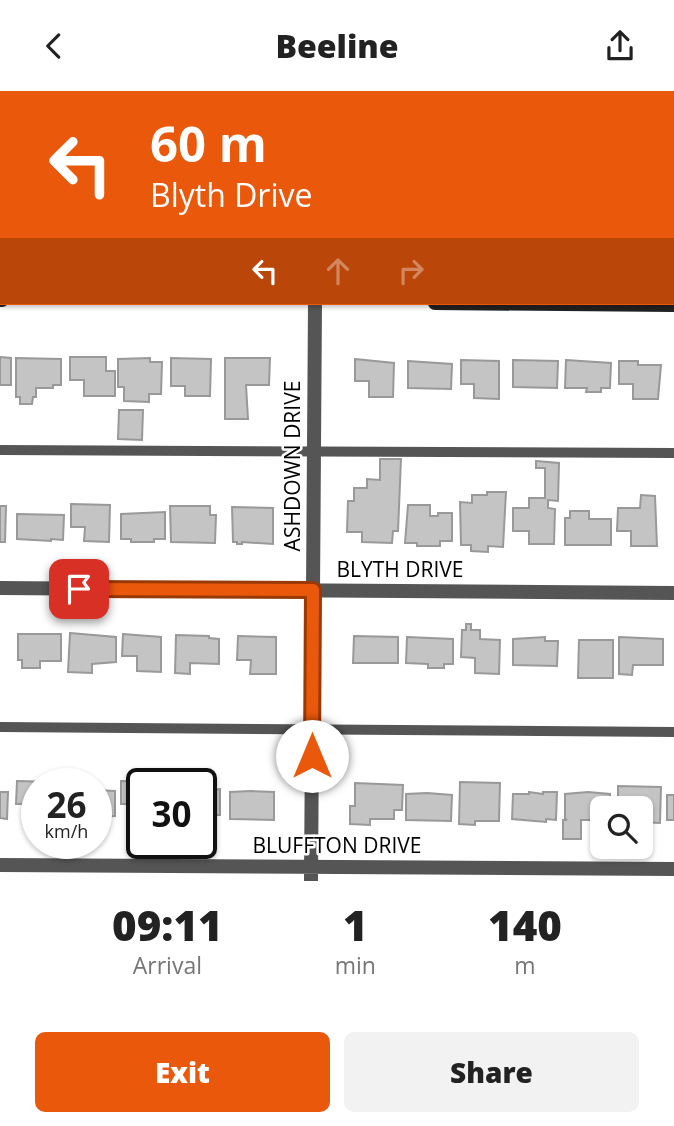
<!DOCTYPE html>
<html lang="en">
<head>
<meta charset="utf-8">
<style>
  :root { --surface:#fff; --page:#f2f2f2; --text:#222; --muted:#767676; --accent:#ea580c }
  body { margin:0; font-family:"Open Sans",sans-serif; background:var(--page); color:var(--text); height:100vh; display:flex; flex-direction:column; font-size:26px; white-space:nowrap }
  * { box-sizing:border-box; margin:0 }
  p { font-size:23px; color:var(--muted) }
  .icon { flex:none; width:38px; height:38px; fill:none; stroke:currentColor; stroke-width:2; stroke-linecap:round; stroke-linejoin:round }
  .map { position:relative; height:790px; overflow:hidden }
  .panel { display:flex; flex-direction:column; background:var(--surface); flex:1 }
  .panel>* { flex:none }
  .banner { position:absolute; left:0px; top:0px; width:676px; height:214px; box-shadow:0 2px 5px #0004; background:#ea580c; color:#fff; overflow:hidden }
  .controls { position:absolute; left:590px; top:705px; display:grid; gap:14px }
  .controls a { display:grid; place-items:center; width:63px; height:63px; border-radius:10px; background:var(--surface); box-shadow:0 2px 5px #0004; font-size:35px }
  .speed { position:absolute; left:21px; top:677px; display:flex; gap:14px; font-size:35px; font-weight:700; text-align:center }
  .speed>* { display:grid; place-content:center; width:91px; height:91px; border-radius:50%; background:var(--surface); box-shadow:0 2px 5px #0004; line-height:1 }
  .speed small { font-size:18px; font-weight:400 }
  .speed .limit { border:4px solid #111; border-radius:10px; background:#fff; color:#111 }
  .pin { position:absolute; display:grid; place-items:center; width:60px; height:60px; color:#fff; margin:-30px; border-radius:14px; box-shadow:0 4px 10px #0006 }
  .me { position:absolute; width:77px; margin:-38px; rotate:0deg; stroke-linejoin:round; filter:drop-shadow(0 0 5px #0008) }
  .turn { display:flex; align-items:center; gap:24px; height:147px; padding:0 35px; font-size:32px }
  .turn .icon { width:91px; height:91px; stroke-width:2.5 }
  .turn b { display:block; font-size:49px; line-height:60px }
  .lanes { display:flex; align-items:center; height:66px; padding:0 35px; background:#0003; justify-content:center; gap:35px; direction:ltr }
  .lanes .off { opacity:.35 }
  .eta { display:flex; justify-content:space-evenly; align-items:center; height:119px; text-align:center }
  .eta b { font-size:42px; font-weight:800; line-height:49px }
  .cta { display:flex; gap:14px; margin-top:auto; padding:14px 35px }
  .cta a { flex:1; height:80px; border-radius:10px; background:var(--accent); color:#fff; font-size:28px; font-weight:800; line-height:80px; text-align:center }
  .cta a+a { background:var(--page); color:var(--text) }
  header { display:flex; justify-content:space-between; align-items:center; height:91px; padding:0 35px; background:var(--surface); font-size:32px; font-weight:800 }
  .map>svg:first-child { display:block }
  .building { fill:#c4c4c4; stroke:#999; stroke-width:2 }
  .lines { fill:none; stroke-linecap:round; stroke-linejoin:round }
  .lane { stroke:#555; stroke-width:10 }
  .street { stroke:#555; stroke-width:14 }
  .secondary { stroke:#222; stroke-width:14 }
  .route-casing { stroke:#983908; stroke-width:18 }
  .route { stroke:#ea580c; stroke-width:12 }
  .labels { text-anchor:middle; stroke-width:5; stroke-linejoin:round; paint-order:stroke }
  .street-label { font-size:21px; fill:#000; stroke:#fff }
</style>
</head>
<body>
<header><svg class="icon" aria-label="back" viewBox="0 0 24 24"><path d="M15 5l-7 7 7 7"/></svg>Beeline<svg class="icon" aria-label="share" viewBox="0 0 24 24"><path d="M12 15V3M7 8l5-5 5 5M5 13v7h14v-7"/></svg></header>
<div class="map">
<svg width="674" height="790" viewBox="0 0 674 790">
  <rect width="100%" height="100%" fill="#fff"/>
  <path class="building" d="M 0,266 L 11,267 L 11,294 L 0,294 Z
    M 70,266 L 106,266 L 106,280 L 115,280 L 115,305 L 84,305 L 84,289 L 70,289 Z
    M 16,267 L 61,268 L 61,294 L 53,294 L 53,297 L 36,297 L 36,306 L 33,306 L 32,313 L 20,313 L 20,306 L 16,306 Z
    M 150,267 L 150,271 L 162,271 L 161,303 L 149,303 L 149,311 L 124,310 L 124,296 L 118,296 L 118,268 Z
    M 171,267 L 211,268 L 210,305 L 185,305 L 185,295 L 171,295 Z
    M 225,267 L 270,267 L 269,294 L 246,294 L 248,328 L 225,328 Z
    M 355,268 L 394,272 L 393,306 L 369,306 L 369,290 L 355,290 Z
    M 461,269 L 499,270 L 499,308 L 474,307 L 474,293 L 461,293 Z
    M 513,269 L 558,270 L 557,297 L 513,296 Z
    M 566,269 L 611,272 L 610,297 L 601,297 L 601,301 L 586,301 L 587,297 L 565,297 Z
    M 408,270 L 452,273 L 451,298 L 408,297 Z
    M 619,270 L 638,270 L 638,274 L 661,274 L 658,308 L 633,308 L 633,293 L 619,293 Z
    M 119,319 L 143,319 L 142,349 L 118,348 Z
    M 380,368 L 401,368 L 398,440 L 393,440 L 392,452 L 362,451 L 362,441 L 347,441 L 348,410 L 354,410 L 354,397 L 367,397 L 367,388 L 380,389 Z
    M 536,370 L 559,372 L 558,410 L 548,409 L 548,417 L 555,418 L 554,453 L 529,453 L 529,440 L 513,440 L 513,417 L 529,417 L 529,407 L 545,407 L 545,377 L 536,377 Z
    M 487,401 L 506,401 L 503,456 L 488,455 L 488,461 L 471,460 L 471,454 L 461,454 L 460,411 L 472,412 L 472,404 L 487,404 Z
    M 641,404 L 655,405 L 657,455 L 631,455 L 631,440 L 617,440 L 618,417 L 640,417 Z
    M 71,413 L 110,414 L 109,451 L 84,450 L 85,436 L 71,436 Z
    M 408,414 L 430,414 L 430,425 L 438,425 L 438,422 L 452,422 L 452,450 L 440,450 L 440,455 L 417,455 L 417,452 L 405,452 Z
    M 0,415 L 6,415 L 5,451 L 0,451 Z
    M 170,415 L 210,415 L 210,424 L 216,424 L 215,452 L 171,451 Z
    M 232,416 L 273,417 L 273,453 L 242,451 L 242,453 L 237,453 L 237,451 L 233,451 Z
    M 570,420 L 589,420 L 589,428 L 611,428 L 611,454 L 565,454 L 565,427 L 570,427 Z
    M 165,421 L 165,448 L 154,448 L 154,451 L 131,451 L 131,448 L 121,448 L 121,423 Z
    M 17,423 L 64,424 L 63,449 L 51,448 L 51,450 L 17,448 Z
    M 466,533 L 471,533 L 471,539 L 480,539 L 480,548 L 500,549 L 499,583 L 475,582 L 475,567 L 461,566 L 462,539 L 466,539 Z
    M 70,542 L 116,546 L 116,571 L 92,573 L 92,582 L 68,581 Z
    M 18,543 L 61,543 L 61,570 L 40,570 L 40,577 L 22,577 L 22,569 L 18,569 Z
    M 123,543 L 161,546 L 161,581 L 137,580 L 137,565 L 122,565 Z
    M 176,544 L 209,545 L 209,547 L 219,548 L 219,573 L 190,572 L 190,583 L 175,582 Z
    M 238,545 L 276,546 L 276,583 L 250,583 L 251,569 L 237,569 Z
    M 354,545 L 398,546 L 398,572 L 353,572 Z
    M 407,546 L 453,548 L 453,573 L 444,573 L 444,577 L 428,577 L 428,573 L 406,572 Z
    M 545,546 L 545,550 L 558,550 L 557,575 L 513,574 L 513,548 Z
    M 619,546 L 663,548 L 663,574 L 633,574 L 632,584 L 619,583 Z
    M 579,549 L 613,549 L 613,587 L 578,587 Z
    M 17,690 L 58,691 L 37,693 L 37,727 L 34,727 L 34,713 L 16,713 Z
    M 121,690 L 161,691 L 161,693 L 142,693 L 142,727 L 135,727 L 136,713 L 121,713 Z
    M 460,691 L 500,692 L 499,730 L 475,730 L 475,734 L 459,733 Z
    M 355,692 L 403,694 L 402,719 L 394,719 L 394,728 L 370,728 L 370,734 L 350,733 L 350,715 L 355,715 Z
    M 618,695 L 661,696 L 660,732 L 640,731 L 640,718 L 618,718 Z
    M 220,698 L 220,724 L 207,724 L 207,728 L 201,728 L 201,700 Z
    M 96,699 L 115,700 L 115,725 L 96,726 Z
    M 251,700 L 274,701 L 274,729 L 230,728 L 230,701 Z
    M 0,701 L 8,701 L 7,728 L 0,727 Z
    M 529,701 L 543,703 L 543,701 L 557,701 L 556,729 L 546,728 L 546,731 L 512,728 L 513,703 L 529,703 Z
    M 588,701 L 610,703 L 610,718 L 602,718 L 602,729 L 581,729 L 581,748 L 563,748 L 563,729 L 567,729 L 565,728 L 565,703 Z
    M 427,702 L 452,704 L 451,730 L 406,729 L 406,703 Z
    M 667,704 L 674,704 L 674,729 L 667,729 Z"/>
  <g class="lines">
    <path class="lane" d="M 0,61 L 2,61
      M 0,359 L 674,362
      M 0,636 L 674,641"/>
    <path class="street" d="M 316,2 L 316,0
      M 0,497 L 674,502
      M 0,774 L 674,778
      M 311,790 L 315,212"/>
    <path class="secondary" d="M 0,209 L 2,209
      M 435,212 L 674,214"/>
  </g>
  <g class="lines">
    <defs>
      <path id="route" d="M 79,498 L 313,499 L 312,665"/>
    </defs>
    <use href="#route" class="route-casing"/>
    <use href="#route" class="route"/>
  </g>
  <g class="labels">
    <g class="street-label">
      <text transform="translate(293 375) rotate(-90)" y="7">ASHDOWN DRIVE</text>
      <text x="400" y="486">BLYTH DRIVE</text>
      <text x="337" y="762">BLUFFTON DRIVE</text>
    </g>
  </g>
</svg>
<div class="controls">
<a><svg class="icon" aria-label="search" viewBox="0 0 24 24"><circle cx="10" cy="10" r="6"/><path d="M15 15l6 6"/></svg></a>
</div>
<div class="speed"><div>26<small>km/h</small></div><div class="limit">30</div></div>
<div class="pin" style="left:79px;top:498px;background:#d93025"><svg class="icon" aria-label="arrive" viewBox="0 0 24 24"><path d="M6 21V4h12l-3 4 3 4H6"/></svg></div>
<svg class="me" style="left:312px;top:665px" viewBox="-20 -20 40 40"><circle r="19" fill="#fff"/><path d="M0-13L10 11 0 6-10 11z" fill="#ea580c"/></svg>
<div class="banner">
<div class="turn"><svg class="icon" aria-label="left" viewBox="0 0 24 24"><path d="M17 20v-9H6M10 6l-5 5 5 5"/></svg><div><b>60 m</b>Blyth Drive</div></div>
<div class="lanes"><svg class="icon" aria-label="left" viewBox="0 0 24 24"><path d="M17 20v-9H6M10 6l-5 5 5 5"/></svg><svg class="icon off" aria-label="ahead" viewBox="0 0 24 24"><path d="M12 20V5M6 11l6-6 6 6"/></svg><svg class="icon off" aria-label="right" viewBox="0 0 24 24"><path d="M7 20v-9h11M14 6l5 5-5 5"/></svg></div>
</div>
</div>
<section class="panel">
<div class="eta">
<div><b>09:11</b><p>Arrival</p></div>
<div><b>1</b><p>min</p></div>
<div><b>140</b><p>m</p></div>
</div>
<div class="cta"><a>Exit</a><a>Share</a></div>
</section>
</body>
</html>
